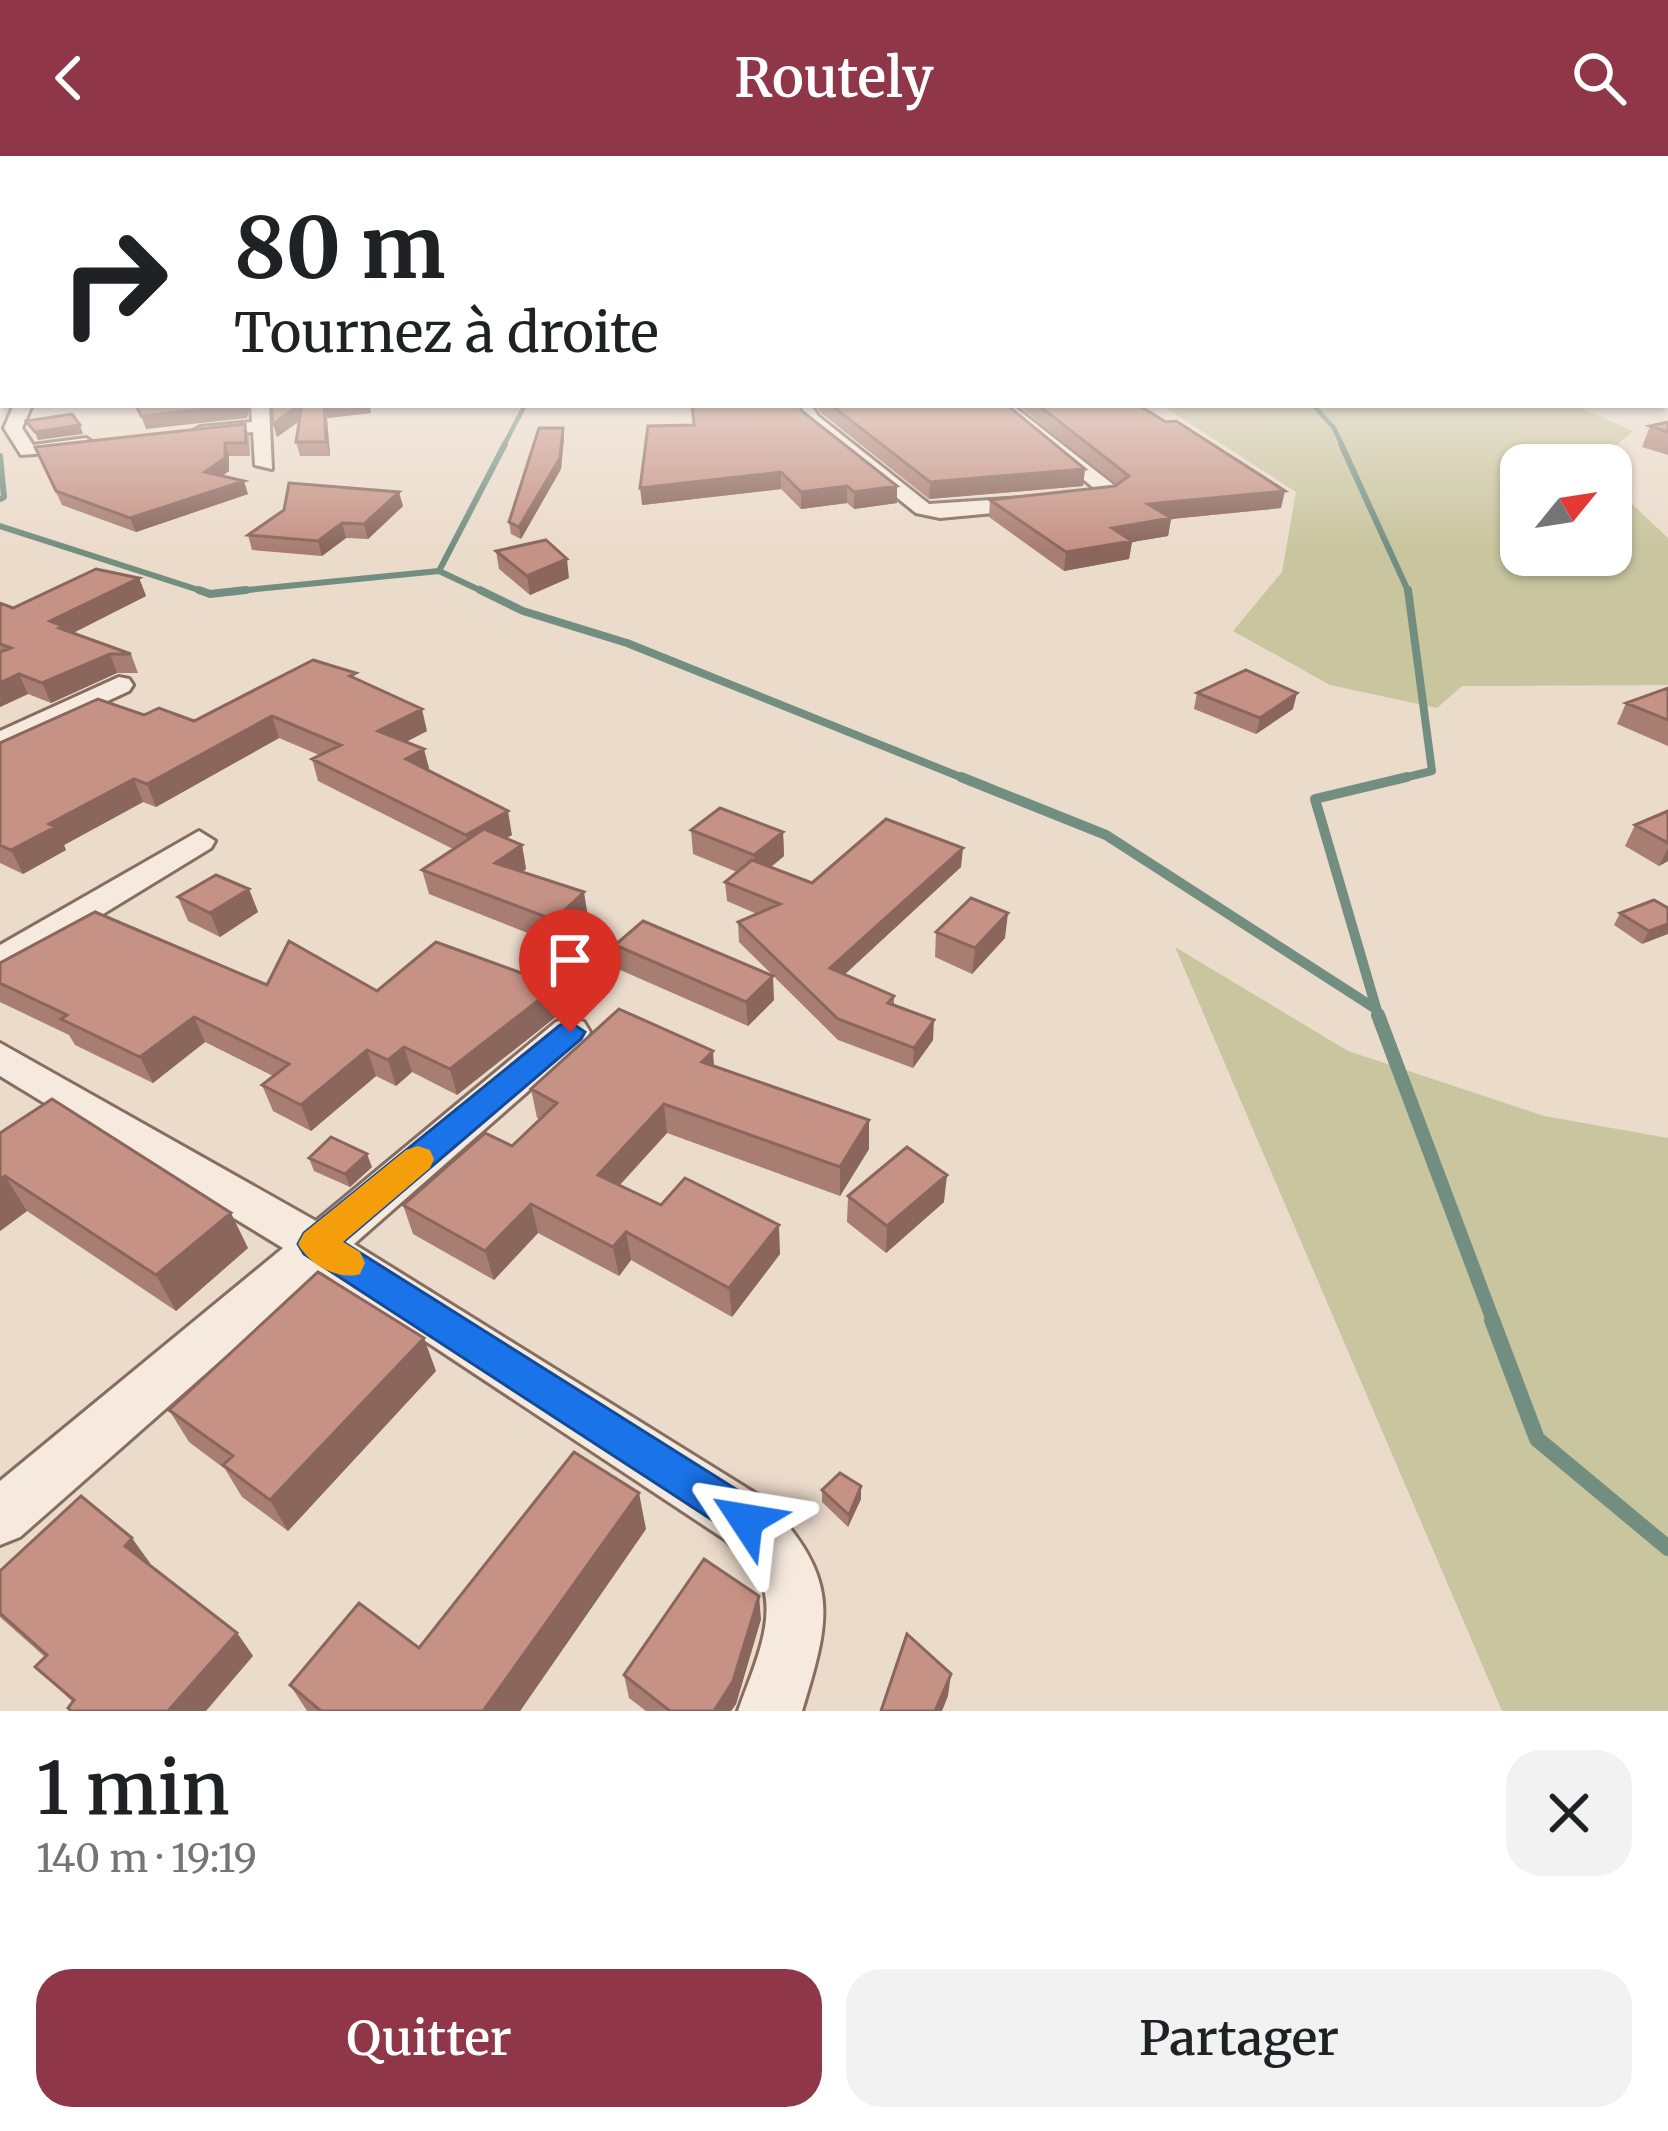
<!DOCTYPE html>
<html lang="fr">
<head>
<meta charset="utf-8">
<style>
  :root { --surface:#fff; --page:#f2f2f2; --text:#202124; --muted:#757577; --accent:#8f3649 }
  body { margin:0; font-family:Merriweather,serif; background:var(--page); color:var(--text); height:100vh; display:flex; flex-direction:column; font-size:45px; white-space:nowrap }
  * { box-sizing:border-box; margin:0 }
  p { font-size:39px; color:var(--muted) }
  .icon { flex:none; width:66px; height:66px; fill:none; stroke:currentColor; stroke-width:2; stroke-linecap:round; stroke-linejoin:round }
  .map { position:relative; height:1555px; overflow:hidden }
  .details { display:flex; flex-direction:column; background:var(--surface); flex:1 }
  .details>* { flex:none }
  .guide { position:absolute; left:0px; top:0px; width:1668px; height:252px; box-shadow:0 3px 9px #0004; background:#fff; color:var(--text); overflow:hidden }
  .needle { width:78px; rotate:60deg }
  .buttons { position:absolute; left:1500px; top:288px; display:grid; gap:24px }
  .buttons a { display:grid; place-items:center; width:132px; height:132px; border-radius:24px; background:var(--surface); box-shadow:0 3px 9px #0004; font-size:60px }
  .pin { position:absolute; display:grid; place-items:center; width:102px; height:102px; color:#fff; margin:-123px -51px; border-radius:50% 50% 50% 0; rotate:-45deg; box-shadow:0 0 12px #0007 }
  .pin .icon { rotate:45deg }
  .me { position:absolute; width:132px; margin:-66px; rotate:303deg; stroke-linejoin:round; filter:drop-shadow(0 0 9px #0008) }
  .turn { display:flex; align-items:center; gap:42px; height:252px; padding:0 36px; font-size:54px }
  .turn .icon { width:156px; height:156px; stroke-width:2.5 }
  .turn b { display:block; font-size:84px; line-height:102px }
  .round { display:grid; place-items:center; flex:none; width:126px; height:126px; border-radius:36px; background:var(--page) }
  .overview { display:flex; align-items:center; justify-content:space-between; height:204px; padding:0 36px }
  h1 { font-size:72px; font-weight:600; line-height:90px }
  .action { display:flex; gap:24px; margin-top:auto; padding:24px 36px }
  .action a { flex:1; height:138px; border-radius:36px; background:var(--accent); color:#fff; font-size:48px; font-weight:600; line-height:138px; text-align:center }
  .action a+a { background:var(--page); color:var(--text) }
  header { display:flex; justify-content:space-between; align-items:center; height:156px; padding:0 36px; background:var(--accent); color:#fff; font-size:54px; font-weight:600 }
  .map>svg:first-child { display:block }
  .green { fill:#c8c59f }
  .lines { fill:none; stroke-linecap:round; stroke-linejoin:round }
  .stream-far5 { stroke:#728e81; stroke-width:4.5 }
  .stream-far4 { stroke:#728e81; stroke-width:6 }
  .stream-far3 { stroke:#728e81; stroke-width:8 }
  .stream-far2 { stroke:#728e81; stroke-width:10 }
  .stream-far1 { stroke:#728e81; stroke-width:14 }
  .stream { stroke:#728e81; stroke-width:16 }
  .street-casing { stroke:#866d60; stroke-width:6 }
  .street { fill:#f6eade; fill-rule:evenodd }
  .wall { fill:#a97e72 }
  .shaded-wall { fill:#8a665d }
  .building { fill:#c59285; stroke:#8a665d; stroke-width:3 }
  .route { fill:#1a73e8; stroke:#114b97; stroke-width:3 }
  .slow { fill:#f59e0b }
</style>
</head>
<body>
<header><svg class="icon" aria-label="back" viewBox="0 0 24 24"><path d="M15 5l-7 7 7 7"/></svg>Routely<svg class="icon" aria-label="search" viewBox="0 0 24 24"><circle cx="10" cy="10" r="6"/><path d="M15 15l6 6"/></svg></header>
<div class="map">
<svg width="1668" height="1555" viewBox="0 0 1668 1555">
  <rect width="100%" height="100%" fill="#ebdbcb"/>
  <path class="green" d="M 1161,249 L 1575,249 L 1633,275 L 1594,309 L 1521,309 L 1521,399 L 1611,399 L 1611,328 L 1668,382 L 1668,529 L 1462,530 L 1437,552 L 1330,529 L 1233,475 L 1282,416 L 1296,336 Z
    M 1175,791 L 1348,895 L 1544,960 L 1668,982 L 1668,1555 L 1502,1555 Z"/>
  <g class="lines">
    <path class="stream-far5" d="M 1313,249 L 1334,272 L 1343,291
      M 503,291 L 525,249"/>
    <path class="stream-far4" d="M 1341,288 L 1409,437
      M 0,300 L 4,341 L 0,343
      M 0,370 L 208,437
      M 439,415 L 505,288
      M 217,437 L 439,415 L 486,437"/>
    <path class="stream-far3" d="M 199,434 L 210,438 L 246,434
      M 480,434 L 523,455 L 627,487 L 968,624
      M 1395,624 L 1432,615 L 1408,434"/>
    <path class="stream-far2" d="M 961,621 L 1106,679 L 1376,853
      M 1379,862 L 1315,643 L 1407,621"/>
    <path class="stream-far1" d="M 1378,859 L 1494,1167"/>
    <path class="stream" d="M 1492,1164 L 1537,1283 L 1668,1392"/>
    <defs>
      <path id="street" d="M 14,249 L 32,249 L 22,272 L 33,289 L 86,282 L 95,288 L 86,294 L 21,299 L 4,272 Z
        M 251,249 L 269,249 L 272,313 L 255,309 L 253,276 L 200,281 L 191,276 L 200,271 L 252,266 Z
        M 793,249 L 811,249 L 818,260 L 929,348 L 1038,341 L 1048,347 L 1038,353 L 940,362 L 916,357 L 806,268 Z
        M 992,249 L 1012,249 L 1119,333 L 1119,341 L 1105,341 Z
        M 119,521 L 129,523 L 133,529 L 129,535 L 0,595 L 0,575 Z
        M 199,675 L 215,685 L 211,692 L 13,813 L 0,817 L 0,789 Z
        M 570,862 L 584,866 L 590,876 L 584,886 L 354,1088 L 766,1344 C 839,1423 832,1457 802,1555 L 738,1555 C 750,1520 776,1468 763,1430 C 757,1413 738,1398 726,1384 L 321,1116 L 20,1381 L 0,1389 L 0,1325 L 283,1092 L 0,920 L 0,887 L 316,1065 L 556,866 Z"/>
    </defs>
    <use href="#street" class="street-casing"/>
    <use href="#street" class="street"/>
  </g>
  <path class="wall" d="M 271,249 L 371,257 L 327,262 L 330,300 L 300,300 L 296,286 L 300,265 L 277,281 Z
    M 816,249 L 1007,249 L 1085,313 L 1083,330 L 929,343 L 821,257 Z
    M 1018,249 L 1138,249 L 1281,352 L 1171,363 L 1168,380 L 1132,386 L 1129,403 L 1064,415 L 989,361 L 990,344 L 1117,329 Z
    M 803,256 L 897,347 L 854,353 L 847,347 L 801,353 L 781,333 L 642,349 L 694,269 Z
    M 1668,266 L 1668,299 L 1642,291 L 1650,270 Z
    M 245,268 L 249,281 L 250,300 L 229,300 L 229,315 L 222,320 L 248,338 L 136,376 L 62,349 L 35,291 Z
    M 564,282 L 561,313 L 521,383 L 511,378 L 509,366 Z
    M 403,350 L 368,383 L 346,382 L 322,400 L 252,394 L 248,379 Z
    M 496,395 L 569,422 L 530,439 L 499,413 Z
    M 139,422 L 146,440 L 73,477 L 131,498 L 138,517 L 117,517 L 51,547 L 28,538 L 0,551 L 0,447 L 13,452 Z
    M 358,524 L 427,575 L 406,586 L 429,616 L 512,679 L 506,682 L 522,689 L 526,713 L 522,716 L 588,761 L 558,789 L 429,738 L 422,714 L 453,693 L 318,625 L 312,603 L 319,599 L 279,582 L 156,651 L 143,646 L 64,689 L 66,694 L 23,718 L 0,707 L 0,587 L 144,559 L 194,565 Z
    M 1668,532 L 1668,590 L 1617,568 L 1626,547 Z
    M 1197,537 L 1293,553 L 1256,578 L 1194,553 Z
    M 1668,655 L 1668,705 L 1659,710 L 1625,690 L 1635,669 Z
    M 691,674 L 783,676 L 784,700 L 771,711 L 812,727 L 961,711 L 845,818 L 894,840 L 894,849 L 933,884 L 913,912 L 838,884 L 739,786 L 738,766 L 757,758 L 727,745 L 725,726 L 737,716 L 693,698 Z
    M 249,733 L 258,756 L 220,781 L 188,765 L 178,741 Z
    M 1668,752 L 1642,788 L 1614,769 L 1620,757 Z
    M 936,776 L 1005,782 L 972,818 L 935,801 Z
    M 615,789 L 774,844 L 748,870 L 618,813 Z
    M 0,807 L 267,829 L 377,835 L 557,830 L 562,856 L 457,939 L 412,916 L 396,930 L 376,920 L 311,975 L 273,955 L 262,929 L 273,920 L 205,886 L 153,927 L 75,889 L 69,879 L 0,846 Z
    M 714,910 L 869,964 L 869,993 L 840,1040 L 667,977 L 620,1029 L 661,1049 L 780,1098 L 732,1161 L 631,1104 L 619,1120 L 538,1077 L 494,1124 L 413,1078 L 403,1049 L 512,990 L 540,963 L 537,962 L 531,933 Z
    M 0,977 L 248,1092 L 176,1155 L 27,1055 L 0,1075 Z
    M 309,1002 L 372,1011 L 350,1031 L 314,1015 Z
    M 848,1040 L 944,1046 L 886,1097 L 847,1066 Z
    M 436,1215 L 288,1375 L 242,1341 L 225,1313 L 189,1286 L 169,1254 Z
    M 822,1334 L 861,1343 L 848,1371 L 822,1346 Z
    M 646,1373 L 520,1555 L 307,1555 L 290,1529 L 419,1492 Z
    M 150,1407 L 149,1408 L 237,1477 L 253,1500 L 73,1546 L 35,1511 L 45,1501 L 0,1461 L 0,1415 Z
    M 761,1463 L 736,1548 L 731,1555 L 646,1555 L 629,1542 L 624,1519 Z"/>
  <path class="shaded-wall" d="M 250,249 L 247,262 L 146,273 L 141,260 Z
    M 300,249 L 303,249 L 306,260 L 277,281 L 273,268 Z
    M 324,249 L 370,249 L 371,257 L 327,262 L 330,300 L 326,286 Z
    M 80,269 L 83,278 L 38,284 L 35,276 Z
    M 563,272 L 564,282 L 561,313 L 521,383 L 519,371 Z
    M 225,287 L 229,300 L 229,315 L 209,329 L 205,316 Z
    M 1085,313 L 1083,330 L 929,343 L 930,326 Z
    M 781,316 L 781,333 L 642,349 L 640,332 Z
    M 244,325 L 248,338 L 136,376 L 130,362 Z
    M 847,330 L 847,347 L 801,353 L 801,336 Z
    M 897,330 L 897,347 L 854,353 L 854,336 Z
    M 1285,335 L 1281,352 L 1171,363 L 1168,380 L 1132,386 L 1129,403 L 1064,415 L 1066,396 L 1112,372 L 1148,348 Z
    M 399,336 L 403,350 L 368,383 L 364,368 Z
    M 342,367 L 346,382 L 322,400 L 318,385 Z
    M 567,403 L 569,422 L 530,439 L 527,420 Z
    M 139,422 L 146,440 L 67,480 L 50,465 Z
    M 110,498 L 117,517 L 51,547 L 42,527 Z
    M 19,518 L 28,538 L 0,551 L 0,527 Z
    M 1297,537 L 1293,553 L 1256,578 L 1260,562 Z
    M 422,553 L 427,575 L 384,597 L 378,575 Z
    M 272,560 L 279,582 L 156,651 L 147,628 Z
    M 424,593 L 430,616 L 406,603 Z
    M 134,623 L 143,646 L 64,689 L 66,694 L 23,718 L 11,694 L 49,668 Z
    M 508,655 L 512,679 L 471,702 L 466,679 Z
    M 783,676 L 784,700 L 755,724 L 754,699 Z
    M 522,689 L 526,713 L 500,732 L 495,707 Z
    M 963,692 L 961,711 L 830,832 L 830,812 Z
    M 1668,692 L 1668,705 L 1659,710 Z
    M 249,733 L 258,756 L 220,781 L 210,757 Z
    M 584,736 L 588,761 L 558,789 L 554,764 Z
    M 1008,757 L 1005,782 L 972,818 L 975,792 Z
    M 1668,768 L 1668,778 L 1642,788 L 1649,775 Z
    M 773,820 L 774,844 L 748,870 L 746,846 Z
    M 557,830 L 562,856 L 457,939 L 450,913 Z
    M 194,861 L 205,886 L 153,927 L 140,901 Z
    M 934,864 L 933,884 L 913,912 L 914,892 Z
    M 404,891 L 412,916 L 396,930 L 388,904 Z
    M 367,894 L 376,920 L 311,975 L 301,949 Z
    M 713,895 L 715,923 L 702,906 Z
    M 664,948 L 667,977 L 603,1047 L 598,1019 Z
    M 869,964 L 869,993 L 840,1040 L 840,1011 Z
    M 367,998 L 372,1011 L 350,1031 L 345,1018 Z
    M 947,1019 L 944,1046 L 886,1097 L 887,1070 Z
    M 5,1020 L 27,1055 L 0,1075 L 0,1023 Z
    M 531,1048 L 538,1077 L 494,1124 L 485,1095 Z
    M 231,1057 L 248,1092 L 176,1155 L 156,1119 Z
    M 779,1069 L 780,1098 L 732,1161 L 729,1132 Z
    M 626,1076 L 631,1104 L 619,1120 L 613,1091 Z
    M 424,1182 L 436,1215 L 288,1375 L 270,1344 Z
    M 861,1330 L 861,1343 L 848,1371 L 849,1359 Z
    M 639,1337 L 646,1373 L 520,1555 L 483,1555 Z
    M 132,1382 L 150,1407 L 143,1414 L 125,1390 Z
    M 759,1440 L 761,1463 L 736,1548 L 731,1555 L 714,1555 Z
    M 237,1477 L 253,1500 L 206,1555 L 168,1555 Z
    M 951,1518 L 948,1540 L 942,1555 L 935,1555 Z"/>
  <path class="building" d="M 2,176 L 3,176 L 3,219 L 0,217 Z
    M 1665,176 L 1667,176 L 1665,184 L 1668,184 L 1668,218 L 1665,218 Z
    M 136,249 L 244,249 L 141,260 Z
    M 271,249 L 300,249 L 273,268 Z
    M 302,249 L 326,249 L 324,249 L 326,286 L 296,286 Z
    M 692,249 L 798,249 L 803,256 L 897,330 L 854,336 L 847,330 L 801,336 L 781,316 L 640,332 L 648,270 L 694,269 Z
    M 831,249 L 1007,249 L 1085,313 L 930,326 Z
    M 1038,249 L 1138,249 L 1166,266 L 1176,265 L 1285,335 L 1148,348 L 1171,362 L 1112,372 L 1132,385 L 1066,396 L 990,344 L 1115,330 L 1129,320 Z
    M 72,258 L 80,269 L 35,276 L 26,265 Z
    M 1668,266 L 1668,276 L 1650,270 Z
    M 245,268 L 246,287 L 225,287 L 225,302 L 205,316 L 244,325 L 130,362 L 56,335 L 35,291 Z
    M 539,272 L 563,272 L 560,302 L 519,371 L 509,366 Z
    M 289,327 L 399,336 L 364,368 L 342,367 L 318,385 L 248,379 L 284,354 Z
    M 546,384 L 567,403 L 527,420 L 496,395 Z
    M 96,413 L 139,422 L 50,465 L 63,470 L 59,472 L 131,498 L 110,498 L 42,527 L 19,518 L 0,527 L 0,496 L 11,492 L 0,488 L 0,447 L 13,452 Z
    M 313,504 L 356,517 L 350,520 L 422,553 L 378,575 L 424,593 L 406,603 L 508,655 L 466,679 L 312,603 L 341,589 L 272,560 L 147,628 L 134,623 L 49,668 L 55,671 L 11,694 L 0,689 L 0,587 L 98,543 L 144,559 L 159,552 L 194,565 Z
    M 1246,514 L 1297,537 L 1260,562 L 1197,537 Z
    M 1668,532 L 1668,564 L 1626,547 Z
    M 720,652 L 783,676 L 754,699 L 691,674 Z
    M 1668,655 L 1668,687 L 1635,669 Z
    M 886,663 L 963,692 L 830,812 L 894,840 L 888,847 L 934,864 L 914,892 L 838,863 L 738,766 L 780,748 L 725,726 L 752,704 L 812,727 Z
    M 484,673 L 522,689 L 495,707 L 584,736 L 554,764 L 422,714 Z
    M 216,719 L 249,733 L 210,757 L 178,741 Z
    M 971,742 L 1008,757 L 975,792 L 936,776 Z
    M 1654,744 L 1668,752 L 1668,768 L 1649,775 L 1620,757 Z
    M 95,756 L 267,829 L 289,785 L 377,835 L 436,786 L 557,830 L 450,913 L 404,891 L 388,904 L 367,894 L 301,949 L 262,929 L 289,908 L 194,861 L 140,901 L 61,863 L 67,859 L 0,827 L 0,807 Z
    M 643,765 L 773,820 L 746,846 L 615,789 Z
    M 619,853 L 713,895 L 702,906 L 869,964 L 840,1011 L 664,948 L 598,1019 L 661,1049 L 685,1022 L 779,1069 L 729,1132 L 626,1076 L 613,1091 L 531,1048 L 485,1095 L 403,1049 L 485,977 L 512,990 L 557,947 L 531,933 Z
    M 52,943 L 231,1057 L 156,1119 L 5,1020 L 0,1023 L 0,977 Z
    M 331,981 L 367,998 L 345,1018 L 309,1002 Z
    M 907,991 L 947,1019 L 887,1070 L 848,1040 Z
    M 318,1116 L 424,1182 L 270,1344 L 223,1309 L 233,1300 L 169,1254 Z
    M 574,1296 L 639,1337 L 483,1555 L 321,1555 L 290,1529 L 359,1447 L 419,1492 Z
    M 840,1317 L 861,1330 L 849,1359 L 822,1334 Z
    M 81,1340 L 132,1382 L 125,1390 L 237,1477 L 168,1555 L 71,1555 L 68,1552 L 74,1544 L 35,1511 L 47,1499 L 0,1457 L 0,1415 Z
    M 704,1403 L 759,1440 L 733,1525 L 714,1555 L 670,1555 L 624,1519 Z
    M 907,1478 L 951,1518 L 935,1555 L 881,1555 Z"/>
  <linearGradient id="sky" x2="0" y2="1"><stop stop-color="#8fb9d4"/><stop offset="0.45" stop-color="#f6efe8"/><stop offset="1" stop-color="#f6efe8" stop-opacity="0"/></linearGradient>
  <rect width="1668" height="393" fill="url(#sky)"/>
  <path class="route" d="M 570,866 L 585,876 L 581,883 L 343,1086 L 761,1349 L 768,1364 L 761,1379 L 746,1386 L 304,1098 L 298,1088 L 304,1077 L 560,869 Z"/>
  <path class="slow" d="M 418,990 L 430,994 L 434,1003 L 430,1012 L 343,1086 L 360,1096 L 365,1107 L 360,1118 C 338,1125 309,1108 298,1088 L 304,1077 L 406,994 Z"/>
</svg>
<div class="buttons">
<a><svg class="needle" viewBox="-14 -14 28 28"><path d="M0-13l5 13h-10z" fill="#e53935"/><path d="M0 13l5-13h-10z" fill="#757577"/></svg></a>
</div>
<div class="pin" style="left:570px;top:876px;background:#d93025"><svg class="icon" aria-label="arrive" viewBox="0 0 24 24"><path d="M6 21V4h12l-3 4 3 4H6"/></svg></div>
<svg class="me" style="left:746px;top:1364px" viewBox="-20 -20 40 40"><path d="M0-17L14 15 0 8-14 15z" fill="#1a73e8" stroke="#fff" stroke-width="4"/></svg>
<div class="guide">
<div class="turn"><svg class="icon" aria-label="right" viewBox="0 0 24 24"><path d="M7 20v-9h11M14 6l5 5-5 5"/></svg><div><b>80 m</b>Tournez à droite</div></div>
</div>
</div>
<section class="details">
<div class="overview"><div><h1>1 min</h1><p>140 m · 19:19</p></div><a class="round"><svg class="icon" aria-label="close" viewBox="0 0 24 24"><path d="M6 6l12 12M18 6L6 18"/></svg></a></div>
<div class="action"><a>Quitter</a><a>Partager</a></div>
</section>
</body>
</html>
